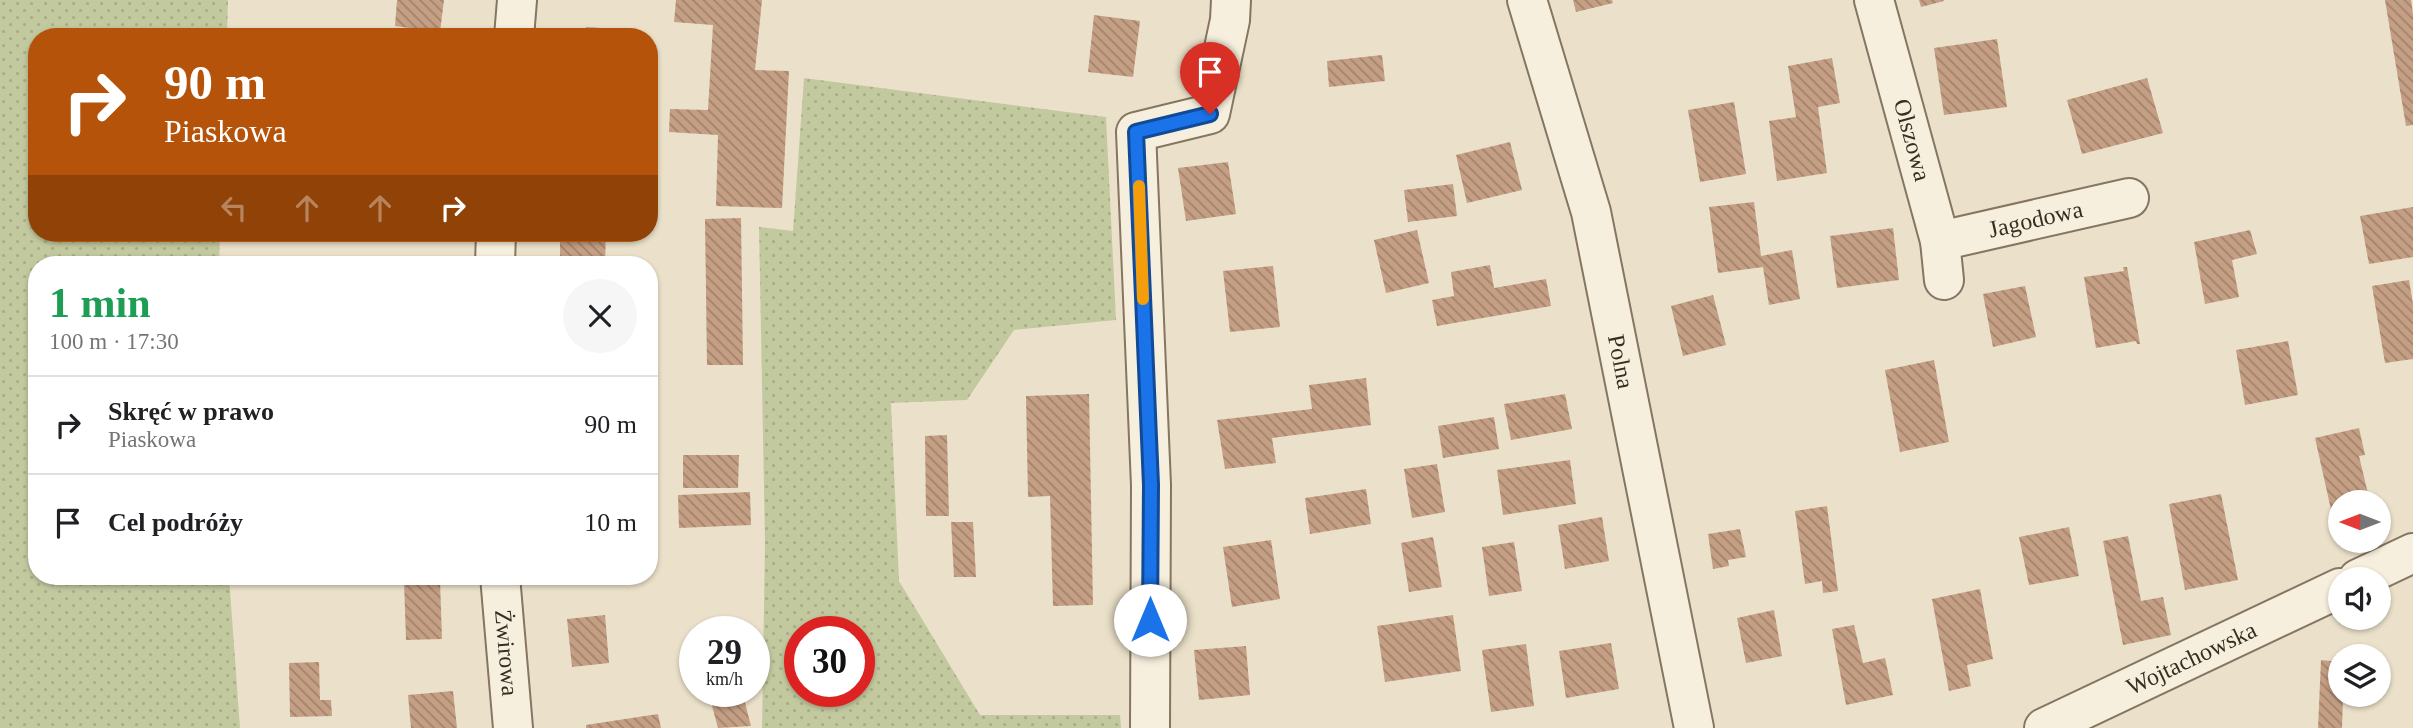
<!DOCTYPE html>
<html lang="pl">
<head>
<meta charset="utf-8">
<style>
  :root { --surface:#fff; --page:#f6f6f6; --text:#202124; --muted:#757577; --line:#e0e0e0 }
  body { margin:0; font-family:"Times New Roman",serif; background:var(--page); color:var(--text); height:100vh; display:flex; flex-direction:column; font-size:26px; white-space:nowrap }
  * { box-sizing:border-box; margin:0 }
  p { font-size:23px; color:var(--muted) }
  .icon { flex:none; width:38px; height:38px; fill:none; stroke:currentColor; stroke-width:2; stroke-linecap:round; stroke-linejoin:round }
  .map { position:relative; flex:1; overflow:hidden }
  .side { position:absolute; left:28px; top:256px; width:630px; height:329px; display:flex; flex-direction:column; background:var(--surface); border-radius:28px; box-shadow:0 2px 5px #0004 }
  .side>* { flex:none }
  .hud { position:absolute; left:28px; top:28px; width:630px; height:214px; border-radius:28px; box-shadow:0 2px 5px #0004; background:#b45309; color:#fff; overflow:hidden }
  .needle { width:46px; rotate:270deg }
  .controls { position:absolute; left:2328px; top:490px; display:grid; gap:14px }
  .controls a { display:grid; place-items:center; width:63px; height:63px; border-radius:50%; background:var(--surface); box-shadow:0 2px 5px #0004; font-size:35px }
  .speed { position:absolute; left:679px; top:616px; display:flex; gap:14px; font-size:35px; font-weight:700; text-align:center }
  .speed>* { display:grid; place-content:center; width:91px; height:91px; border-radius:50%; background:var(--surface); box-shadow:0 2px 5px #0004; line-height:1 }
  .speed small { font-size:18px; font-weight:400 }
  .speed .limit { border:10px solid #d22; background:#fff; color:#111 }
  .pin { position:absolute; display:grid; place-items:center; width:60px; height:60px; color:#fff; margin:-72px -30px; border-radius:50% 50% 50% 0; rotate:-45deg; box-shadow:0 0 7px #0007 }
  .pin .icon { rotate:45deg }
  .me { position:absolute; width:77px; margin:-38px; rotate:0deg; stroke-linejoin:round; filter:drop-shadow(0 0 5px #0008) }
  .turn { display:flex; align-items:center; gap:24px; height:147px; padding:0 21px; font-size:32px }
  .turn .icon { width:91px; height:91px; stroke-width:2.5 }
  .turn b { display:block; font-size:49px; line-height:60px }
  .lanes { display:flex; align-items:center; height:66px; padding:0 21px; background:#0003; justify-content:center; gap:35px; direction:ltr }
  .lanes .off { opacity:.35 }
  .round { display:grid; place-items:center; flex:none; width:74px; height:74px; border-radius:37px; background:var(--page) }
  .head { display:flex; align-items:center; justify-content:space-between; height:119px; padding:0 21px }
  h1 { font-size:42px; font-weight:600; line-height:52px; color:#1e9e55 }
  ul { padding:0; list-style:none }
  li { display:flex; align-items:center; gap:21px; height:98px; padding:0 21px; border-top:2px solid var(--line) }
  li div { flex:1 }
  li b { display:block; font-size:26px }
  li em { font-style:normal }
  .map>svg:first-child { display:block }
  .grass { fill:url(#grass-dots); fill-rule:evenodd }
  .building { fill:url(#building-back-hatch) }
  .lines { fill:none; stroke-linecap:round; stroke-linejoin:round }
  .minor-casing { stroke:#867560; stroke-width:42 }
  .minor { stroke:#f6efdd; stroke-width:38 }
  .route-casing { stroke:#114b97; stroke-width:18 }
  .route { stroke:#1a73e8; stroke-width:12 }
  .slow { stroke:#f59e0b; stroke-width:12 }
  .labels { text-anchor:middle; stroke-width:7; stroke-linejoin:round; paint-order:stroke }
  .street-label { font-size:24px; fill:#382d22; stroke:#f3ecd9 }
</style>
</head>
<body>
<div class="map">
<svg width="2413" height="728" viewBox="0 0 2413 728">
  <defs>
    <pattern id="grass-dots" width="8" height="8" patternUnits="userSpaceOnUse" patternTransform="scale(1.75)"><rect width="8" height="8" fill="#c3c99f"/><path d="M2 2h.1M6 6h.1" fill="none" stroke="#a8ad89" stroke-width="1.8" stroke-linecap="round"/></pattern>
    <pattern id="building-back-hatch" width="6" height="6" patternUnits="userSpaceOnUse" patternTransform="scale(1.75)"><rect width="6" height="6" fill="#c59f84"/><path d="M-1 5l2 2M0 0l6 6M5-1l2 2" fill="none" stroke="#a1826c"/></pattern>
  </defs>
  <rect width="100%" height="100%" fill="#ebe1ca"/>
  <path class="grass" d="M 0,0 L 228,0 L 227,37 L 37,37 L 37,233 L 220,233 L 219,264 L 37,264 L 37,576 L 229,576 L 240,728 L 0,728 Z
    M 804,78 L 1106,117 L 1116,320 L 1014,330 L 967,400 L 891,403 L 899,581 L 980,715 L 1120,715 L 1121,728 L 762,728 L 765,542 L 759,227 L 793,231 ZM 800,632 L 859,632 L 859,691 L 800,691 Z"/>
  <path class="building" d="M 397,0 L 444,0 L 440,32 L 395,26 Z
    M 676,0 L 762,0 L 755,70 L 789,71 L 782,208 L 716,206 L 718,135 L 669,132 L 670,109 L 708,110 L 713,25 L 674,22 Z
    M 1573,0 L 1612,0 L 1613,3 L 1576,12 Z
    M 1919,0 L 1943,0 L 1944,1 L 1921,7 Z
    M 2385,0 L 2411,0 L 2413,14 L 2413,125 L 2406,126 Z
    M 1094,15 L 1140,21 L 1133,77 L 1088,72 Z
    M 586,27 L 631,30 L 630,37 L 585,37 Z
    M 1997,39 L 2007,107 L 1944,115 L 1934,48 Z
    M 1382,55 L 1385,81 L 1329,87 L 1327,61 Z
    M 1832,58 L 1840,103 L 1818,107 L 1827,173 L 1777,181 L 1769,121 L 1796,117 L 1788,66 Z
    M 2147,78 L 2163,133 L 2082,154 L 2067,100 Z
    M 1734,102 L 1746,174 L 1700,182 L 1688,110 Z
    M 1510,142 L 1522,190 L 1467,203 L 1456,155 Z
    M 1228,162 L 1236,214 L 1186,221 L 1178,168 Z
    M 1453,184 L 1457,216 L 1408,222 L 1404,190 Z
    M 1754,202 L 1761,256 L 1792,250 L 1800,299 L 1769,305 L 1763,267 L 1718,273 L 1709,207 Z
    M 2413,207 L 2413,257 L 2369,264 L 2360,216 Z
    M 741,218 L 743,365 L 707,365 L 705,219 Z
    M 1893,228 L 1899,280 L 1837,288 L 1830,236 Z
    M 1417,230 L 1429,283 L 1386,293 L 1374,240 Z
    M 2250,230 L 2257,254 L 2232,260 L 2239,297 L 2205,304 L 2194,242 Z
    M 380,233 L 443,233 L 443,239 L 380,236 Z
    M 560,233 L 606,233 L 605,264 L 560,264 Z
    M 278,256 L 319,258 L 319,264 L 277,264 Z
    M 1490,265 L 1494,288 L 1546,279 L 1551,306 L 1437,326 L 1432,300 L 1454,296 L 1451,272 Z
    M 1273,266 L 1280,327 L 1230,332 L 1223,271 Z
    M 2123,267 L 2127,267 L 2140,344 L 2137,344 L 2136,341 L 2096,348 L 2084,277 L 2124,271 Z
    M 2409,280 L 2413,304 L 2413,359 L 2385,363 L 2372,286 Z
    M 2025,286 L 2036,337 L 1993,347 L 1983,294 Z
    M 1713,295 L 1726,345 L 1683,356 L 1671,306 Z
    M 2288,341 L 2298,395 L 2245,405 L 2236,350 Z
    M 1934,360 L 1949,442 L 1900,452 L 1885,370 Z
    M 1366,378 L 1371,425 L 1272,438 L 1276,463 L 1225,469 L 1217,420 L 1312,409 L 1309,385 Z
    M 1089,394 L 1093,605 L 1053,606 L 1050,496 L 1028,497 L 1026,396 Z
    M 1565,394 L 1572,429 L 1511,440 L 1504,404 Z
    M 1494,417 L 1499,449 L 1443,458 L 1438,426 Z
    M 2359,428 L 2365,455 L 2359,456 L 2370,502 L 2340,502 L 2340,521 L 2334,523 L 2315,438 Z
    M 947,435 L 949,516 L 926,516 L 925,436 Z
    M 683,455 L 739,455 L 738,488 L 683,488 Z
    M 1570,460 L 1576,504 L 1503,515 L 1497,470 Z
    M 1437,464 L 1445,512 L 1412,518 L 1404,469 Z
    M 1366,489 L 1371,524 L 1310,534 L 1305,498 Z
    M 750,492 L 751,525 L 679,528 L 678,495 Z
    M 2221,494 L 2238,580 L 2185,590 L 2169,504 Z
    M 1827,506 L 1838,591 L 1823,593 L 1822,581 L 1805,584 L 1795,511 Z
    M 1602,517 L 1609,561 L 1565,569 L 1558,525 Z
    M 951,522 L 973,522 L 976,577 L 954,577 Z
    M 2069,527 L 2079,576 L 2029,585 L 2019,537 Z
    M 1740,529 L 1746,557 L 1728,560 L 1729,566 L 1713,569 L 1708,534 Z
    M 2128,536 L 2141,601 L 2163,597 L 2171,635 L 2123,645 L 2103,541 Z
    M 1433,537 L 1442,587 L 1409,592 L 1401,543 Z
    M 1271,540 L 1280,599 L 1232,607 L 1223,547 Z
    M 1514,542 L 1522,591 L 1489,596 L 1482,547 Z
    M 440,580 L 442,639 L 406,640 L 404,581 Z
    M 1980,589 L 1993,659 L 1967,665 L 1971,686 L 1949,691 L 1932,599 Z
    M 1774,610 L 1782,656 L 1746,663 L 1737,618 Z
    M 605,615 L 609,663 L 572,667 L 567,619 Z
    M 1453,615 L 1461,671 L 1385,682 L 1377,626 Z
    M 1854,625 L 1863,663 L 1885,658 L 1893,695 L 1846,705 L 1832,629 Z
    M 1611,643 L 1619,689 L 1566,698 L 1559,651 Z
    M 1526,644 L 1534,706 L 1491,712 L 1482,650 Z
    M 1246,646 L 1250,695 L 1199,700 L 1194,650 Z
    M 2321,660 L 2340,662 L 2340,695 L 2351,695 L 2351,697 L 2343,697 L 2342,728 L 2318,728 Z
    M 319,662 L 320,700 L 331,700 L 332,716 L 290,717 L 289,663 Z
    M 453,691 L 457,728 L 411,728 L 408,695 Z
    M 708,691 L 742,691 L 751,726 L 718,728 Z
    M 658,714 L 661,728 L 586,728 L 586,725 Z"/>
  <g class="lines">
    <defs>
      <g id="minor">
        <path id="s1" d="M 1527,0 L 1591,212 L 1694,728"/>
        <path id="s2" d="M 1874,0 L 1940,241 L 1944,280"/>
        <path d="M 514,37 L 517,0"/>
        <path id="s3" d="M 1940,241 L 2129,198"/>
        <path d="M 495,264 L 496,233"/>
        <path id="s4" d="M 500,576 L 513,728"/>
        <path d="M 2358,579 L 2413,553"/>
        <path d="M 1150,728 L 1151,485 L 1136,132 L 1210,114 L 1230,20 L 1231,0"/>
        <path id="s5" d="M 2044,728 L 2340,588"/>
      </g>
    </defs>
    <use href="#minor" class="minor-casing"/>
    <use href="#minor" class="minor"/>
  </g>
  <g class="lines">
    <defs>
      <path id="route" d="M 1150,620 L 1151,485 L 1136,132 L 1210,114"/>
    </defs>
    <use href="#route" class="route-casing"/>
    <use href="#route" class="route"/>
    <path class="slow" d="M 1139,186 L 1143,299"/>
  </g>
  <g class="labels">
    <g class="street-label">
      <text dy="8" stroke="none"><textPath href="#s2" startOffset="145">Olszowa</textPath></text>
      <text dy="8" stroke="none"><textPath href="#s3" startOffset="98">Jagodowa</textPath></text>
      <text dy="8" stroke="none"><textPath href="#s1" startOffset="374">Polna</textPath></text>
      <text dy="8" stroke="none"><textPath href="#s4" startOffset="77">Żwirowa</textPath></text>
      <text dy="8" stroke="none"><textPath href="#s5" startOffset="163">Wojtachowska</textPath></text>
    </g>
  </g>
</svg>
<div class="controls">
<a><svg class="needle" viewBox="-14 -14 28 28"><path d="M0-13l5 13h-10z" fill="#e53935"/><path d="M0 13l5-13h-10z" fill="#757577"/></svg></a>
<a><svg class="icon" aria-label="sound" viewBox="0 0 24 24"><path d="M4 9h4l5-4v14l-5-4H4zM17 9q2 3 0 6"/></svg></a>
<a><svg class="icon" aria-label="layers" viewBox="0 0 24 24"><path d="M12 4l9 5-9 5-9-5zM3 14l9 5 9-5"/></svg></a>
</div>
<div class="speed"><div>29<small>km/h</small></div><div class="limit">30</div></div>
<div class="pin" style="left:1210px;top:114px;background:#d93025"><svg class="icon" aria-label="arrive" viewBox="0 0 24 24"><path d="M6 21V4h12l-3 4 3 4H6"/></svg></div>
<svg class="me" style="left:1150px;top:620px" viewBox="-20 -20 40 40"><circle r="19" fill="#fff"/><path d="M0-13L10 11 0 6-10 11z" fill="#1a73e8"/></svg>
<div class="hud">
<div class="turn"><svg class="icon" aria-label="right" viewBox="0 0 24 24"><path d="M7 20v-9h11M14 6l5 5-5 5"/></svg><div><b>90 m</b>Piaskowa</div></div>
<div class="lanes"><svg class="icon off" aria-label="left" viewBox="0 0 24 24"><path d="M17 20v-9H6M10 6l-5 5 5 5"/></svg><svg class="icon off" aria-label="ahead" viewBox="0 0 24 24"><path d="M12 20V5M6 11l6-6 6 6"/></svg><svg class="icon off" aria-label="ahead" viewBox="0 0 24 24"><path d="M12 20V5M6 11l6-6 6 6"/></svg><svg class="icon" aria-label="right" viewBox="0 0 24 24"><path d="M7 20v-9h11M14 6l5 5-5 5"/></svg></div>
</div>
<section class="side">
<div class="head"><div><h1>1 min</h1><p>100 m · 17:30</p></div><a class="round"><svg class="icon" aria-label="close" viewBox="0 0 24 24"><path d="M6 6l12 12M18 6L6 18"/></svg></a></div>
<ul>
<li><svg class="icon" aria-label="right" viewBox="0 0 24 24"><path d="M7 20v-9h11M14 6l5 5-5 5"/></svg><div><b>Skręć w prawo</b><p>Piaskowa</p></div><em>90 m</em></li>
<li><svg class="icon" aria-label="arrive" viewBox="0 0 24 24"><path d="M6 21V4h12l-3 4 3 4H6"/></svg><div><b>Cel podróży</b></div><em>10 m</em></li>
</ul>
</section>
</div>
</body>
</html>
